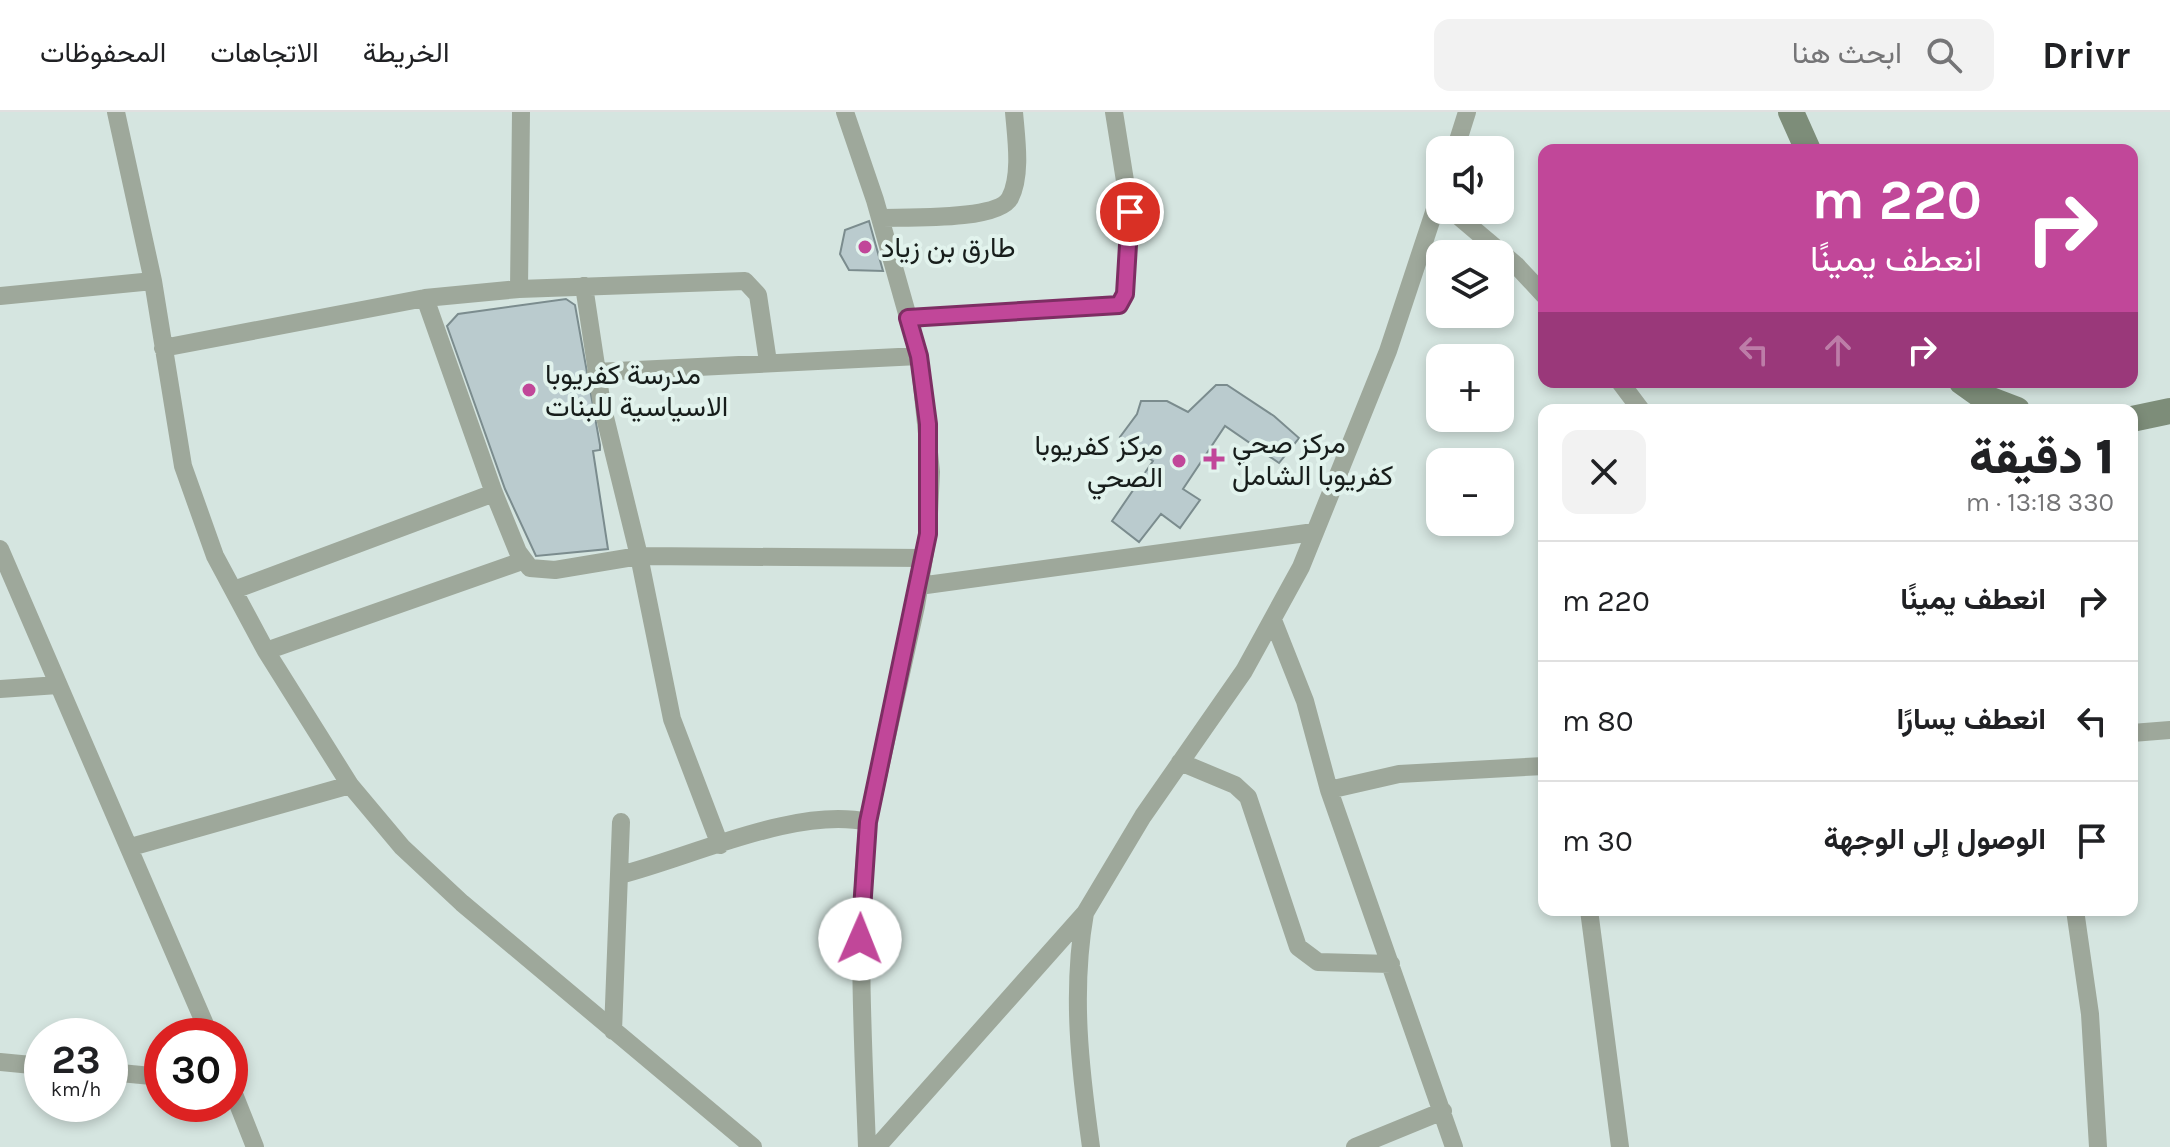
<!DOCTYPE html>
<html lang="ar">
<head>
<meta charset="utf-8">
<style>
  :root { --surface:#fff; --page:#f2f2f2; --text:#202124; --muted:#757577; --line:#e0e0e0 }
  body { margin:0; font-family:Karla,Vazirmatn,sans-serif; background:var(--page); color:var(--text); direction:rtl; height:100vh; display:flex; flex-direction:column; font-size:30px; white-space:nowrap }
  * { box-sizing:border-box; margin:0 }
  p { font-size:26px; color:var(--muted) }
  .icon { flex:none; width:44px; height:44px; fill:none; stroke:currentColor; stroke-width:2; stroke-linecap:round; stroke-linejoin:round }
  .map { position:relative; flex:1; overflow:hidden; direction:ltr }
  .panel { position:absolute; left:1538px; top:292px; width:600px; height:512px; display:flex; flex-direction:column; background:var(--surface); border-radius:16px; box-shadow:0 4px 12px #0003; direction:rtl }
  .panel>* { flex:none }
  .guide { position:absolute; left:1538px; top:32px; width:600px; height:244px; border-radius:16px; box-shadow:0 4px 12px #0003; direction:rtl; background:#c14799; color:#fff; overflow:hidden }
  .buttons { position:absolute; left:1426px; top:24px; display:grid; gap:16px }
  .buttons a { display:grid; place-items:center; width:88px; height:88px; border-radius:16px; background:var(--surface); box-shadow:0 4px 12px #0003; font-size:40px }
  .speed { position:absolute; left:24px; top:906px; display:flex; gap:16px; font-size:40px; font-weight:700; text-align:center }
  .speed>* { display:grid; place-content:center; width:104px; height:104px; border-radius:50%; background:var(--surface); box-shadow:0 4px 12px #0003; line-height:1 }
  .speed small { font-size:20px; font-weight:400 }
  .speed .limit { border:12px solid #d22; background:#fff; color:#111 }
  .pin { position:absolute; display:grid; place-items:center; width:68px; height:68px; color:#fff; margin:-34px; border:4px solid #fff; border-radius:50%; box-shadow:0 2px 8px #0007 }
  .me { position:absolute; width:88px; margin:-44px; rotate:1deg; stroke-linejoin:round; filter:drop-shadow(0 0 6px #0008) }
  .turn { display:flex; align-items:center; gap:28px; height:168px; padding:0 24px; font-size:36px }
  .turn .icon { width:104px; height:104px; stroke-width:2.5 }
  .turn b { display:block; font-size:56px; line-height:68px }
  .lanes { display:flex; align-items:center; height:76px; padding:0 24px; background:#0003; justify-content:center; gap:40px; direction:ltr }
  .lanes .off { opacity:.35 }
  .round { display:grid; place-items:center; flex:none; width:84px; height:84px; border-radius:16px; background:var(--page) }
  .headline { display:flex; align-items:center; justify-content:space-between; height:136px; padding:0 24px }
  h1 { font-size:48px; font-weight:800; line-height:60px }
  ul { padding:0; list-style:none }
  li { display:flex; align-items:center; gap:24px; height:120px; padding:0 24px; border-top:2px solid var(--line) }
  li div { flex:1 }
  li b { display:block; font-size:30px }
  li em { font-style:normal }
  header { display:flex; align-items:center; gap:48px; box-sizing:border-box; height:112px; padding:0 40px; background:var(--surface); border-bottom:2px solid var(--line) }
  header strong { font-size:38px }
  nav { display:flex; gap:44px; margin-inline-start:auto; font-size:28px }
  .search { width:560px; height:72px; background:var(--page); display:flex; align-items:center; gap:20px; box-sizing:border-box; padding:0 28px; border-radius:16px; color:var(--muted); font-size:30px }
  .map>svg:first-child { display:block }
  .building { fill:#bacbce; stroke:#7b8c8e; stroke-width:2 }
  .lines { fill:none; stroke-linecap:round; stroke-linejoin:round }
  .minor { stroke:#9ea89b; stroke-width:18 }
  .secondary { stroke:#7d8d79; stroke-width:26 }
  .route-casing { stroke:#7d2e63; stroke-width:20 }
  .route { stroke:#c14799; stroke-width:14 }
  .poi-dot { fill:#c14799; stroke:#e2f3ed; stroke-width:3 }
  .labels { text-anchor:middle; stroke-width:8; stroke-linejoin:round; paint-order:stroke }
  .poi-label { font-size:28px; fill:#171d1b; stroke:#e2f3ed; text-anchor:start }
</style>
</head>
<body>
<header>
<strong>Drivr</strong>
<div class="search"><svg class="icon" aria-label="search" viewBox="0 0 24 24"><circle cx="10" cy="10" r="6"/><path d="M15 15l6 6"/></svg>ابحث هنا</div>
<nav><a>الخريطة</a><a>الاتجاهات</a><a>المحفوظات</a></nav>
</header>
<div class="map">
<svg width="2170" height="1035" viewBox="0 0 2170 1035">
  <rect width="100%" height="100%" fill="#d5e5e0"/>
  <path class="building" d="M 869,109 L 883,159 L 849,158 L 840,142 L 845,118 Z
    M 566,187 L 575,193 L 600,333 L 600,338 L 593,339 L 608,437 L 536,444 L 505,377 L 447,214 L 458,202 Z
    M 1216,273 L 1227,273 L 1274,304 L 1299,326 L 1279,351 L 1225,314 L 1183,377 L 1200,388 L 1180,416 L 1161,402 L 1139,430 L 1112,409 L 1153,349 L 1120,325 L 1137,302 L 1141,289 L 1167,289 L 1188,300 Z"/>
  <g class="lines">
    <path class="minor" d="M 116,0 L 153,169 L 183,354 L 215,444 L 266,539 L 350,673 L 402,735 L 462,791 L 753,1035
      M 845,0 L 875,88 L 919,244 L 931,360 L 928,422 L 916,494 L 868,710 C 856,819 863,926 867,1035
      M 1455,38 L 1467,0
      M 1451,98 L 1516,153 L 1544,183
      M 880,106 C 906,105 998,109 1010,86 C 1022,63 1016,25 1014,0
      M 584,174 L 602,293 L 639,444 L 672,607 L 720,733
      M 519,177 L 521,0
      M 0,184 L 153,169
      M 425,186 L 494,381 L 518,440 L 530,456 L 555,458 L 639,444 L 923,446
      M 908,206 L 1119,193 L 1125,182 L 1130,100 L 1114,0
      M 163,236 L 425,186 L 519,177 L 745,169 L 758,183 L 768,250
      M 596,260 L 919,244
      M 1620,270 L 1641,298
      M 0,437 L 210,924
      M 919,474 L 1314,420
      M 234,478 L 494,381
      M 1273,508 L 1305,589 L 1329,678 L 1454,1035
      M 266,539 L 522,449
      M 0,577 L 58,573
      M 2132,621 L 2170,618
      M 1180,650 L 1235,673 L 1248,685 L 1298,835 L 1318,850 L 1391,852
      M 1329,678 L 1399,662 L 1544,654
      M 131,735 L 350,673
      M 620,763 C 691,745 797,694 868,710
      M 1589,798 L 1620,1035
      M 2075,798 L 2090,902 L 2098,1035
      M 1085,801 C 1071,880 1080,956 1091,1035
      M 613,919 L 621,710
      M 0,950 L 42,954
      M 110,960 L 162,965
      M 230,972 L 255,1035
      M 877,1035 L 1085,801 L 1143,704 L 1244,559 L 1301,455 L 1388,239 L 1440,82
      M 1355,1035 L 1443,999"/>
    <path class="secondary" d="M 1791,0 L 1808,38
      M 1962,270 L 1983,285 L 2017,298
      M 2132,307 L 2170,299"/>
  </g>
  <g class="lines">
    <defs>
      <path id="route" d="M 860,827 L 868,710 L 928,422 L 928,312 L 919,244 L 908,206 L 1119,193 L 1125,182 L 1130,100"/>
    </defs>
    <use href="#route" class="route-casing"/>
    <use href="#route" class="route"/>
  </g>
  <g class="poi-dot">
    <circle cx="865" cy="135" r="8"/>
    <circle cx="529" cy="278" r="8"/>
    <path d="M1210 335h8v8h8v8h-8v8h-8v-8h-8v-8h8z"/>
    <circle cx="1179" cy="349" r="8"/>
  </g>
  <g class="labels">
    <g class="poi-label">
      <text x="881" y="145">طارق بن زياد</text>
      <text x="545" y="272">مدرسة كفريوبا<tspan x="545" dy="32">الاسياسية للبنات</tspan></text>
      <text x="1232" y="341">مركز صحي<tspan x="1232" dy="32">كفريوبا الشامل</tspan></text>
      <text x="1163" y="343" text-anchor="end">مركز كفريوبا<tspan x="1163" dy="32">الصحي</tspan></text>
    </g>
  </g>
</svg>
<div class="buttons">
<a><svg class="icon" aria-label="sound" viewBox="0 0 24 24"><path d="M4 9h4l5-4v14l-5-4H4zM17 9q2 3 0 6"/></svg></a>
<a><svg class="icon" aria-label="layers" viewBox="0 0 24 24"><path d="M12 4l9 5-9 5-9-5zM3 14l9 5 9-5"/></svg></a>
<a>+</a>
<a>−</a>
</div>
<div class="speed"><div>23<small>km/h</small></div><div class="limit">30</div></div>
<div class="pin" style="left:1130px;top:100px;background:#d93025"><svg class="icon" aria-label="arrive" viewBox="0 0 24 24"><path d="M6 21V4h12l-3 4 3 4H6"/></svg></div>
<svg class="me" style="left:860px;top:827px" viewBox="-20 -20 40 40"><circle r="19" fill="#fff"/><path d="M0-13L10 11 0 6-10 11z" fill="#c14799"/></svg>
<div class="guide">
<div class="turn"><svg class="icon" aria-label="right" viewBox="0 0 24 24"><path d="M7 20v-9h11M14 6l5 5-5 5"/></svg><div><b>220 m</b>انعطف يمينًا</div></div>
<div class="lanes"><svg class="icon off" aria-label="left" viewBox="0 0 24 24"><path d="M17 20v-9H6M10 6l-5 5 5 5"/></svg><svg class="icon off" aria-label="ahead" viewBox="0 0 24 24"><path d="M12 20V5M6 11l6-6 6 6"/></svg><svg class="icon" aria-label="right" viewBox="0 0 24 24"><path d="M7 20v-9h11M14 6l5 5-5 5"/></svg></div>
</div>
<section class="panel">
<div class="headline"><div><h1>1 دقيقة</h1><p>330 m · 13:18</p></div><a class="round"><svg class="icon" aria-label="close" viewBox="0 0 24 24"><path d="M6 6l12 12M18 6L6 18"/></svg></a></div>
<ul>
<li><svg class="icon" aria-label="right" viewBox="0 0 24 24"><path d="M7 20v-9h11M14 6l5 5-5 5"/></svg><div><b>انعطف يمينًا</b></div><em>220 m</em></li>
<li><svg class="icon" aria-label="left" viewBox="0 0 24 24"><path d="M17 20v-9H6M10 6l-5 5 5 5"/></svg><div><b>انعطف يسارًا</b></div><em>80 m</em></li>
<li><svg class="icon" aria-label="arrive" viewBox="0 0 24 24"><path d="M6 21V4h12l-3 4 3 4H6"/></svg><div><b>الوصول إلى الوجهة</b></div><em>30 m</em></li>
</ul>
</section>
</div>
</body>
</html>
